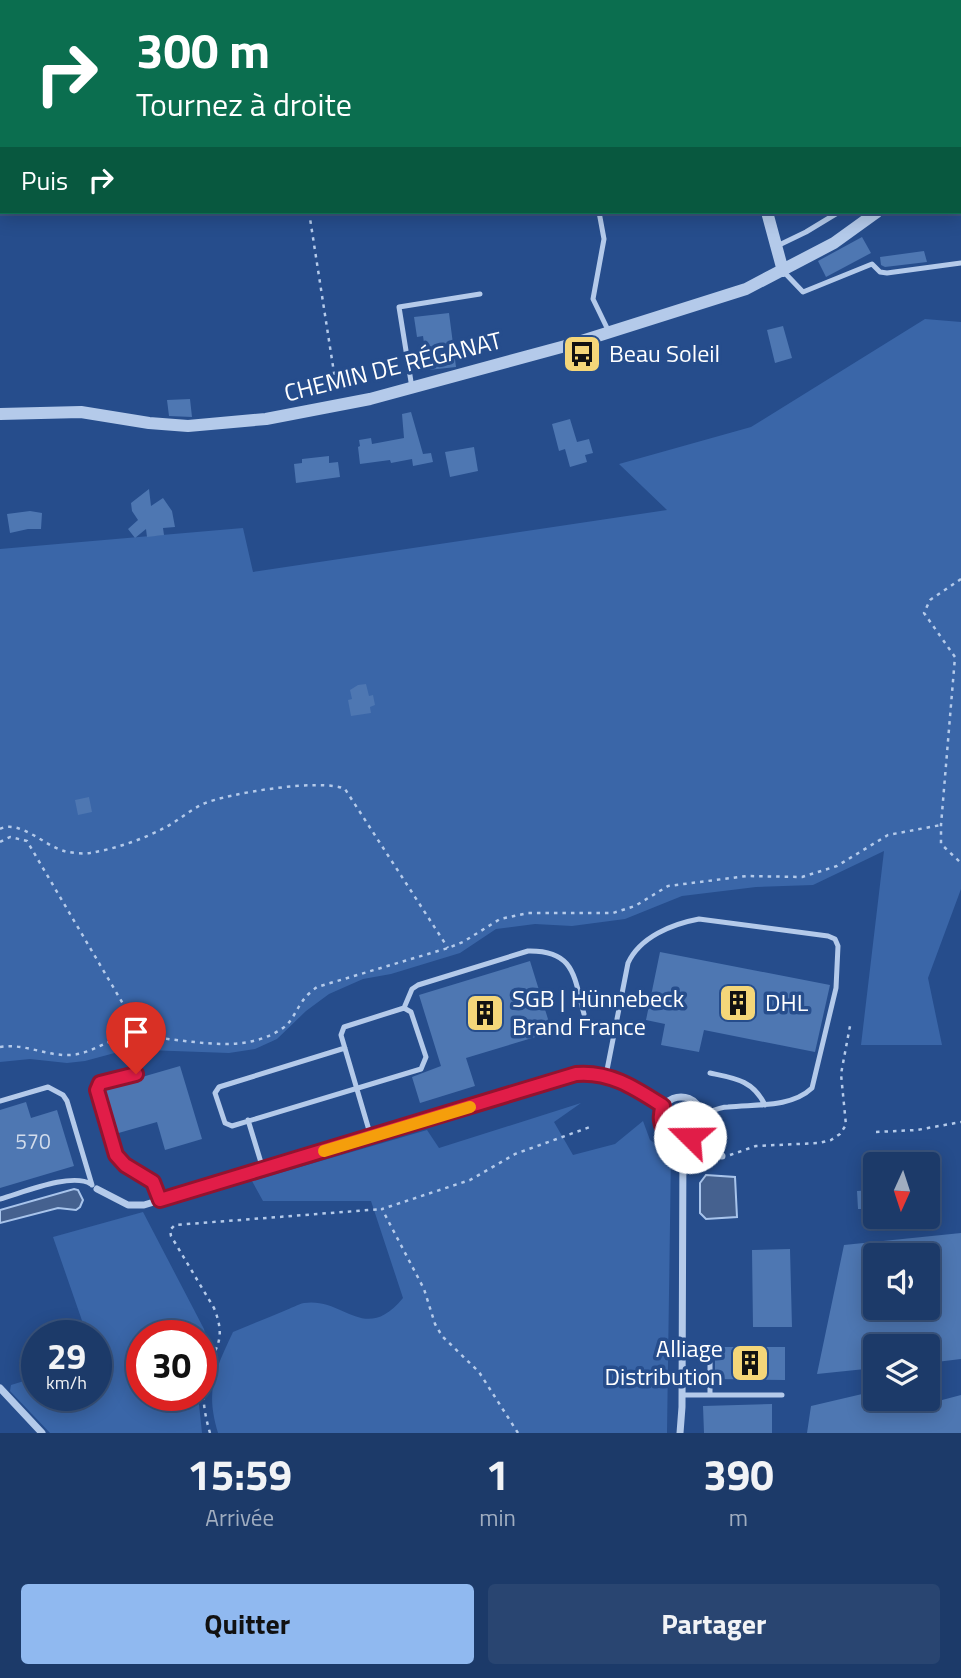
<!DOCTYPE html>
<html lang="fr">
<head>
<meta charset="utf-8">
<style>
  :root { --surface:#1c3a69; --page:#294571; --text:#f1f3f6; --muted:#a0adc0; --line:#3a547d; --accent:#90b9f0 }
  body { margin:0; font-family:"Titillium Web",sans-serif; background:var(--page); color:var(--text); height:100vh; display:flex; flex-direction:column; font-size:26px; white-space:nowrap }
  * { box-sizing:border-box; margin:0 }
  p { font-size:23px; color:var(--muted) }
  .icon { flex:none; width:38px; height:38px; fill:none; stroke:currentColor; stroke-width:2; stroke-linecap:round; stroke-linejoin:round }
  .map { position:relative; height:1433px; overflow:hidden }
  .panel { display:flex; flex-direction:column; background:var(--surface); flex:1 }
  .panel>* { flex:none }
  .guide { position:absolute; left:0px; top:0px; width:962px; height:214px; box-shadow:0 4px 18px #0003,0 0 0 2px var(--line); background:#0b6e4f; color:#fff; overflow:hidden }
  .needle { width:46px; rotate:183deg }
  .tools { position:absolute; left:863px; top:1152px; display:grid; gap:14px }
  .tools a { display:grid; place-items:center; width:77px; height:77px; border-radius:7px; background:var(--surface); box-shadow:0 4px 18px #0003,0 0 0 2px var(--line); font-size:35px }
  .speed { position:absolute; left:21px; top:1320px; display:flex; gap:14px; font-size:35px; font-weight:700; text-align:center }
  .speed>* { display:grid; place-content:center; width:91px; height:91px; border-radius:50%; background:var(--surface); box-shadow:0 4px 18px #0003,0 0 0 2px var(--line); line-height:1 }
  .speed small { font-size:18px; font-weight:400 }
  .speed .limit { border:10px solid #d22; background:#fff; color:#111 }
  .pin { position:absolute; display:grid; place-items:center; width:60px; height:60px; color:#fff; margin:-72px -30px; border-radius:50% 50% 50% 0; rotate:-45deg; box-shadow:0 0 7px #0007 }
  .pin .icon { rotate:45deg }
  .me { position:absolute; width:77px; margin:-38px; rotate:292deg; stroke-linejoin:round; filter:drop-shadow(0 0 5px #0008) }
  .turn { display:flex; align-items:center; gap:24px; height:147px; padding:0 21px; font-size:32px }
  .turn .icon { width:91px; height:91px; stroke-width:2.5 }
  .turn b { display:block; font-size:49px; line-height:60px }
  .then { display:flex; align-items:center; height:66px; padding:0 21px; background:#0003; gap:14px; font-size:26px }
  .eta { display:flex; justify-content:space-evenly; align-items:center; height:119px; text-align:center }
  .eta b { font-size:42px; font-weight:700; line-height:49px }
  .button { display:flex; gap:14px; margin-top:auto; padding:14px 21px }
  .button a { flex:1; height:80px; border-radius:7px; background:var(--accent); color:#111; font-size:28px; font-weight:700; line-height:80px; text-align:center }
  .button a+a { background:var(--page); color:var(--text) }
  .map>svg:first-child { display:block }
  .green { fill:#3a66a8 }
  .water { fill:#45618f; stroke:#a8c4eb; stroke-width:2 }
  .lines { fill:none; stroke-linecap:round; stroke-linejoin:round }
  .stream { stroke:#a8c4eb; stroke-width:3.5 }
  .building { fill:#4e77b2; fill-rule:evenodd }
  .path { stroke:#b4caea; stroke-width:2.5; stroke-dasharray:3.5 5; stroke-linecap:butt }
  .service { stroke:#b4caea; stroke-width:5 }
  .minor { stroke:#b4caea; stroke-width:7 }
  .tertiary { stroke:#b4caea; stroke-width:12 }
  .route-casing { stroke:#92132f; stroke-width:18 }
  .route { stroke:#e11d48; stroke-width:12 }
  .slow { stroke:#f59e0b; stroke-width:12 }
  .labels { text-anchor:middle; stroke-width:7; stroke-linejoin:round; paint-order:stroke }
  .number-label { font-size:21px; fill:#d3ddec }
  .poi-label { font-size:24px; fill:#fff; stroke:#264d8c; text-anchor:start }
  .street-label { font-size:24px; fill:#fff; stroke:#264d8c }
</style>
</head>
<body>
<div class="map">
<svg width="961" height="1433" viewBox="0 0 961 1433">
  <rect width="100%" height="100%" fill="#264d8c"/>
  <path class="green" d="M 925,319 L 961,322 L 961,889 L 928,978 L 942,1045 L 861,1045 L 884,851 L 813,885 L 756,887 L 682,896 L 625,919 L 572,926 L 535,924 L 496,929 L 460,953 L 391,974 L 363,979 L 329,994 L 306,1011 L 277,1039 L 255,1049 L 229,1053 L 146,1050 L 122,1051 L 85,1061 L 67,1063 L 30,1059 L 0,1062 L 0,549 L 243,528 L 253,572 L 667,510 L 619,464 L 751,427 Z
    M 581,1103 L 554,1122 L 573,1155 L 615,1144 L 643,1121 L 650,1140 L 671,1154 L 667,1433 L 218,1433 C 205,1390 215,1370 233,1332 C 250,1325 267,1318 284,1311 C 290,1309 298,1304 304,1303 C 345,1297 364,1345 403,1298 L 371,1201 L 263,1201 L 252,1181 L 427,1130 L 439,1148 Z
    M 143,1212 L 204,1329 L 208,1347 L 201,1374 L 201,1335 L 142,1335 L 142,1395 L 198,1395 L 202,1433 L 50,1433 L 10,1391 L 11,1385 L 37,1377 L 37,1395 L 96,1395 L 96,1335 L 87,1335 L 53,1237 Z"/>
  <path class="water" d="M 706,1175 L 735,1177 L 737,1217 L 706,1219 L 700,1213 L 700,1183 Z
    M 74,1189 L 78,1190 L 83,1200 L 80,1207 L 76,1210 L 58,1208 L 0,1223 L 0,1210 Z"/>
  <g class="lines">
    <path class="stream" d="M 851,2 L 853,0
      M 0,102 L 2,101"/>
  </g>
  <path class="building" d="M 862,237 L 871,253 L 826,277 L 818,261 Z
    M 924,251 L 927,262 L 885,267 L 881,265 L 880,257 Z
    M 449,313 L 456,367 L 428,370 L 423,336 L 417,337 L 414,317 Z
    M 783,326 L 792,358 L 775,363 L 767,330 Z
    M 190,399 L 192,417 L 169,416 L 167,400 Z
    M 411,412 L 423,454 L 431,453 L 433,462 L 413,466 L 412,459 L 391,463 L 390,460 L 360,464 L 358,447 L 360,446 L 359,440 L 371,438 L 372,444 L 404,438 L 402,414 Z
    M 570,419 L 577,442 L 589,439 L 593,453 L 585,455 L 587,462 L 570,467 L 565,449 L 559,451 L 552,424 Z
    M 474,447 L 478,471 L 450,477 L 445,452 Z
    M 329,456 L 329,463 L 338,462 L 340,477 L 296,483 L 294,464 L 302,463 L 302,459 Z
    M 149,489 L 151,506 L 163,498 L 172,511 L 175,527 L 163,528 L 164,535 L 147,537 L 146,529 L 135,538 L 128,529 L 138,520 L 132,511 L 131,503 Z
    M 30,511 L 42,513 L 41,529 L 28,529 L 10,533 L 7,514 Z
    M 366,684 L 369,696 L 373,695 L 375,705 L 370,707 L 371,713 L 351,716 L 348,700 L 352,699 L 350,690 L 358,685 Z
    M 89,797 L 92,812 L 78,815 L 75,800 Z
    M 660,952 L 830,985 L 815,1052 L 704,1030 L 699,1052 L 661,1045 L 665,1024 L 646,1020 Z
    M 530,961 L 552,1032 L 466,1058 L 475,1086 L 420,1103 L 412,1077 L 441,1066 L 419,995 Z
    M 180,1066 L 202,1139 L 165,1150 L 157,1122 L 115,1134 L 103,1091 L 104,1088 Z
    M 26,1102 L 31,1118 L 57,1110 L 74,1166 L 0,1188 L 0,1110 Z
    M 875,1190 L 875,1201 L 867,1202 L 867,1209 L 858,1209 L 857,1191 Z
    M 961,1233 L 961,1359 L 928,1363 L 928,1346 L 875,1346 L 875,1368 L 817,1374 L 844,1245 ZM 875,1255 L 928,1255 L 928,1307 L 875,1307 Z
    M 790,1249 L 792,1327 L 753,1327 L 752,1250 Z
    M 715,1347 L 785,1347 L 785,1380 L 715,1379 Z
    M 875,1391 L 875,1398 L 926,1398 L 927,1404 L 961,1395 L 961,1433 L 807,1433 L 811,1406 Z
    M 772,1404 L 772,1433 L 704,1433 L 703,1406 Z"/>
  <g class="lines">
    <path class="path" d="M 309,212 L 337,392
      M 961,579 L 930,600 L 924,613 L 955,657 L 941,825 L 941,844 L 961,863
      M 0,829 C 19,819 45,846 64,851 C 72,853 82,854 90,853 C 115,849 144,839 166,827 C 179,820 190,810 203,804 C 228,793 322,778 345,789 L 448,948
      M 0,842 L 10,837 L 27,841 L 142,1036
      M 0,1047 C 24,1043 46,1056 69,1055 C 91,1055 109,1037 130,1037 C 181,1035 238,1059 283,1028 C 293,1021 297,1007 305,998 C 308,994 313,990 317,987 L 448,948 L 463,942 L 500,919 L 528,913 L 613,913 L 635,906 L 668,886 L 747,876 L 802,877 L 837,866 L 888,835 L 941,825
      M 876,1132 L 917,1130 L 961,1122
      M 730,1155 L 756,1146 L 819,1143 L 831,1140 L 840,1134 L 846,1125 L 841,1074 L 850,1026
      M 210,1433 C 205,1416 201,1395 205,1377 C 213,1347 228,1343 214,1308 L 171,1236 L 170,1230 L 175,1225 L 382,1209
      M 518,1433 L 479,1372 L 442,1336 L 435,1324 L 424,1289 L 382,1209 L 470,1180 L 515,1154 L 590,1127"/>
    <path class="service" d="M 599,212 L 604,239 L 593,299 L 609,332
      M 777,246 L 806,232 L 839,212
      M 783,271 L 803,292 L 872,264 L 880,272 L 887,273 L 961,263
      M 412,388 L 399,307 L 480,294
      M 345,1048 L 219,1087 L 215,1093 L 225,1123 L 232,1126 L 421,1069 L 426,1057 L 411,1012 L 404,1008
      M 710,1073 C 734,1078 753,1080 765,1105
      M 136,1074 L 101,1083 L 97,1090 L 116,1155 L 125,1165 L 153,1182 L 160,1200
      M 606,1075 L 628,963 C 640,937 672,924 699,919 L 828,936 L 835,939 L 838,946 L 836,988 L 812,1088 C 791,1108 755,1104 728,1107 C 719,1107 710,1112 702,1115
      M 0,1101 L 48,1087 L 63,1095 L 67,1101 L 92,1185
      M 248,1120 L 263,1169
      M 371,1137 L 341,1035 L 344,1027 L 404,1008 L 412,989 L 418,985 L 528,951 C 575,950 574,977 584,1014
      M 0,1199 C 22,1193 71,1172 91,1184
      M 682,1395 L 782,1395
      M 710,1395 L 710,1363"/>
    <path class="minor" d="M 134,0 L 135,2
      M 0,23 L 2,23
      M660 1118a21 21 0 1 1 42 0a21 21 0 1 1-42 0Z
      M 684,1156 L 722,1156
      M 97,1189 L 128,1205 L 144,1205 L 576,1074 C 610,1071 635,1088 663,1106
      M 0,1388 L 42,1433
      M 680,1433 L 682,1407 L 683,1138"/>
    <path class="tertiary" d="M 709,0 L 710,2
      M 767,212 L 783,271
      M 0,414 L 81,412 L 149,423 L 188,426 L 266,419 L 370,399 L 569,345 L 746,289 L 834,243 L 877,212"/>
  </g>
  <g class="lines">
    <defs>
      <path id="route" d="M 136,1074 L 100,1083 L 97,1090 L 116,1155 L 125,1165 L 153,1182 L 160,1200 L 576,1074 C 610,1071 635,1088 663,1106 C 655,1126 669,1143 690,1137"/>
    </defs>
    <use href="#route" class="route-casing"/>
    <use href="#route" class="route"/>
    <path class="slow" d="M 324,1151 L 470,1107"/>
  </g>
  <defs>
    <symbol id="bus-square" viewBox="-11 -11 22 22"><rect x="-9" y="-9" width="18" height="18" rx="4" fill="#f4d679" stroke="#264d8c"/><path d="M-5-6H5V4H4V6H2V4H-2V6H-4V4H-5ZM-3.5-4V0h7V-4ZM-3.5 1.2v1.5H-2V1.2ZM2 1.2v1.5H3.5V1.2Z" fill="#111"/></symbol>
    <symbol id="building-square" viewBox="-11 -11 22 22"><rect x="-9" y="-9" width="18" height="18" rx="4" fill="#f4d679" stroke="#264d8c"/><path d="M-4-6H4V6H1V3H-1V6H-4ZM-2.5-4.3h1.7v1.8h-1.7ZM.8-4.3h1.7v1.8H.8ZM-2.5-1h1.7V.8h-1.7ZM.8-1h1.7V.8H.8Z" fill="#111"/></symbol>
  </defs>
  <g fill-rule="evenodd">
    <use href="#bus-square" x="560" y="332" width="44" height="44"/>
    <use href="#building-square" x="716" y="981" width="44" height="44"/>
    <use href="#building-square" x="463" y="991" width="44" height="44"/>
    <use href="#building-square" x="728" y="1341" width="44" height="44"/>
  </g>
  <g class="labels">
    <g class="number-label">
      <text x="33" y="1149">570</text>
    </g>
    <g class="poi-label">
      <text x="609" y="362">Beau Soleil</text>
      <text x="512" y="1007">SGB | Hünnebeck<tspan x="512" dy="28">Brand France</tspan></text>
      <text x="765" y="1011">DHL</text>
      <text x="723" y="1357" text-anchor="end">Alliage<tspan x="723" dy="28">Distribution</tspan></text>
    </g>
    <g class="street-label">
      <text transform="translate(393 367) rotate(-14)" y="8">CHEMIN DE RÉGANAT</text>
    </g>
  </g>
</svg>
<div class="tools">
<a><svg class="needle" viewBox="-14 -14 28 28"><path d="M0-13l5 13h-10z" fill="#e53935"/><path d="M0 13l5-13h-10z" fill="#a0adc0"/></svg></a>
<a><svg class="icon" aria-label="sound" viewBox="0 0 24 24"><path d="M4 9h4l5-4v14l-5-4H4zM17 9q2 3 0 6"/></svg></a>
<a><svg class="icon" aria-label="layers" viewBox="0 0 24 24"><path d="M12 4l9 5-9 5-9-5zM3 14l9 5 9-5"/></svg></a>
</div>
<div class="speed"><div>29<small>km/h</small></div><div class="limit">30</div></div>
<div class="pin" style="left:136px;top:1074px;background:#d93025"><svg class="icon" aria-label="arrive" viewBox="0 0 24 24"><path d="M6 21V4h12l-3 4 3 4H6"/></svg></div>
<svg class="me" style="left:690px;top:1137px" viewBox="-20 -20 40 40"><circle r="19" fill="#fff"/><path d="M0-13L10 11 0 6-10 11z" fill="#e11d48"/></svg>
<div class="guide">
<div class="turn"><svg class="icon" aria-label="right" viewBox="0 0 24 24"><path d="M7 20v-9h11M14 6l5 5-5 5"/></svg><div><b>300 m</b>Tournez à droite</div></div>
<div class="then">Puis<svg class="icon" aria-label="right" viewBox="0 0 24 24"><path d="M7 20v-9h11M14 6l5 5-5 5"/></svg></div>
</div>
</div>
<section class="panel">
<div class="eta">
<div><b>15:59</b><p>Arrivée</p></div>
<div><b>1</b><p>min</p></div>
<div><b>390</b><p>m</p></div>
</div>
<div class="button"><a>Quitter</a><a>Partager</a></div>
</section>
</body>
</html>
